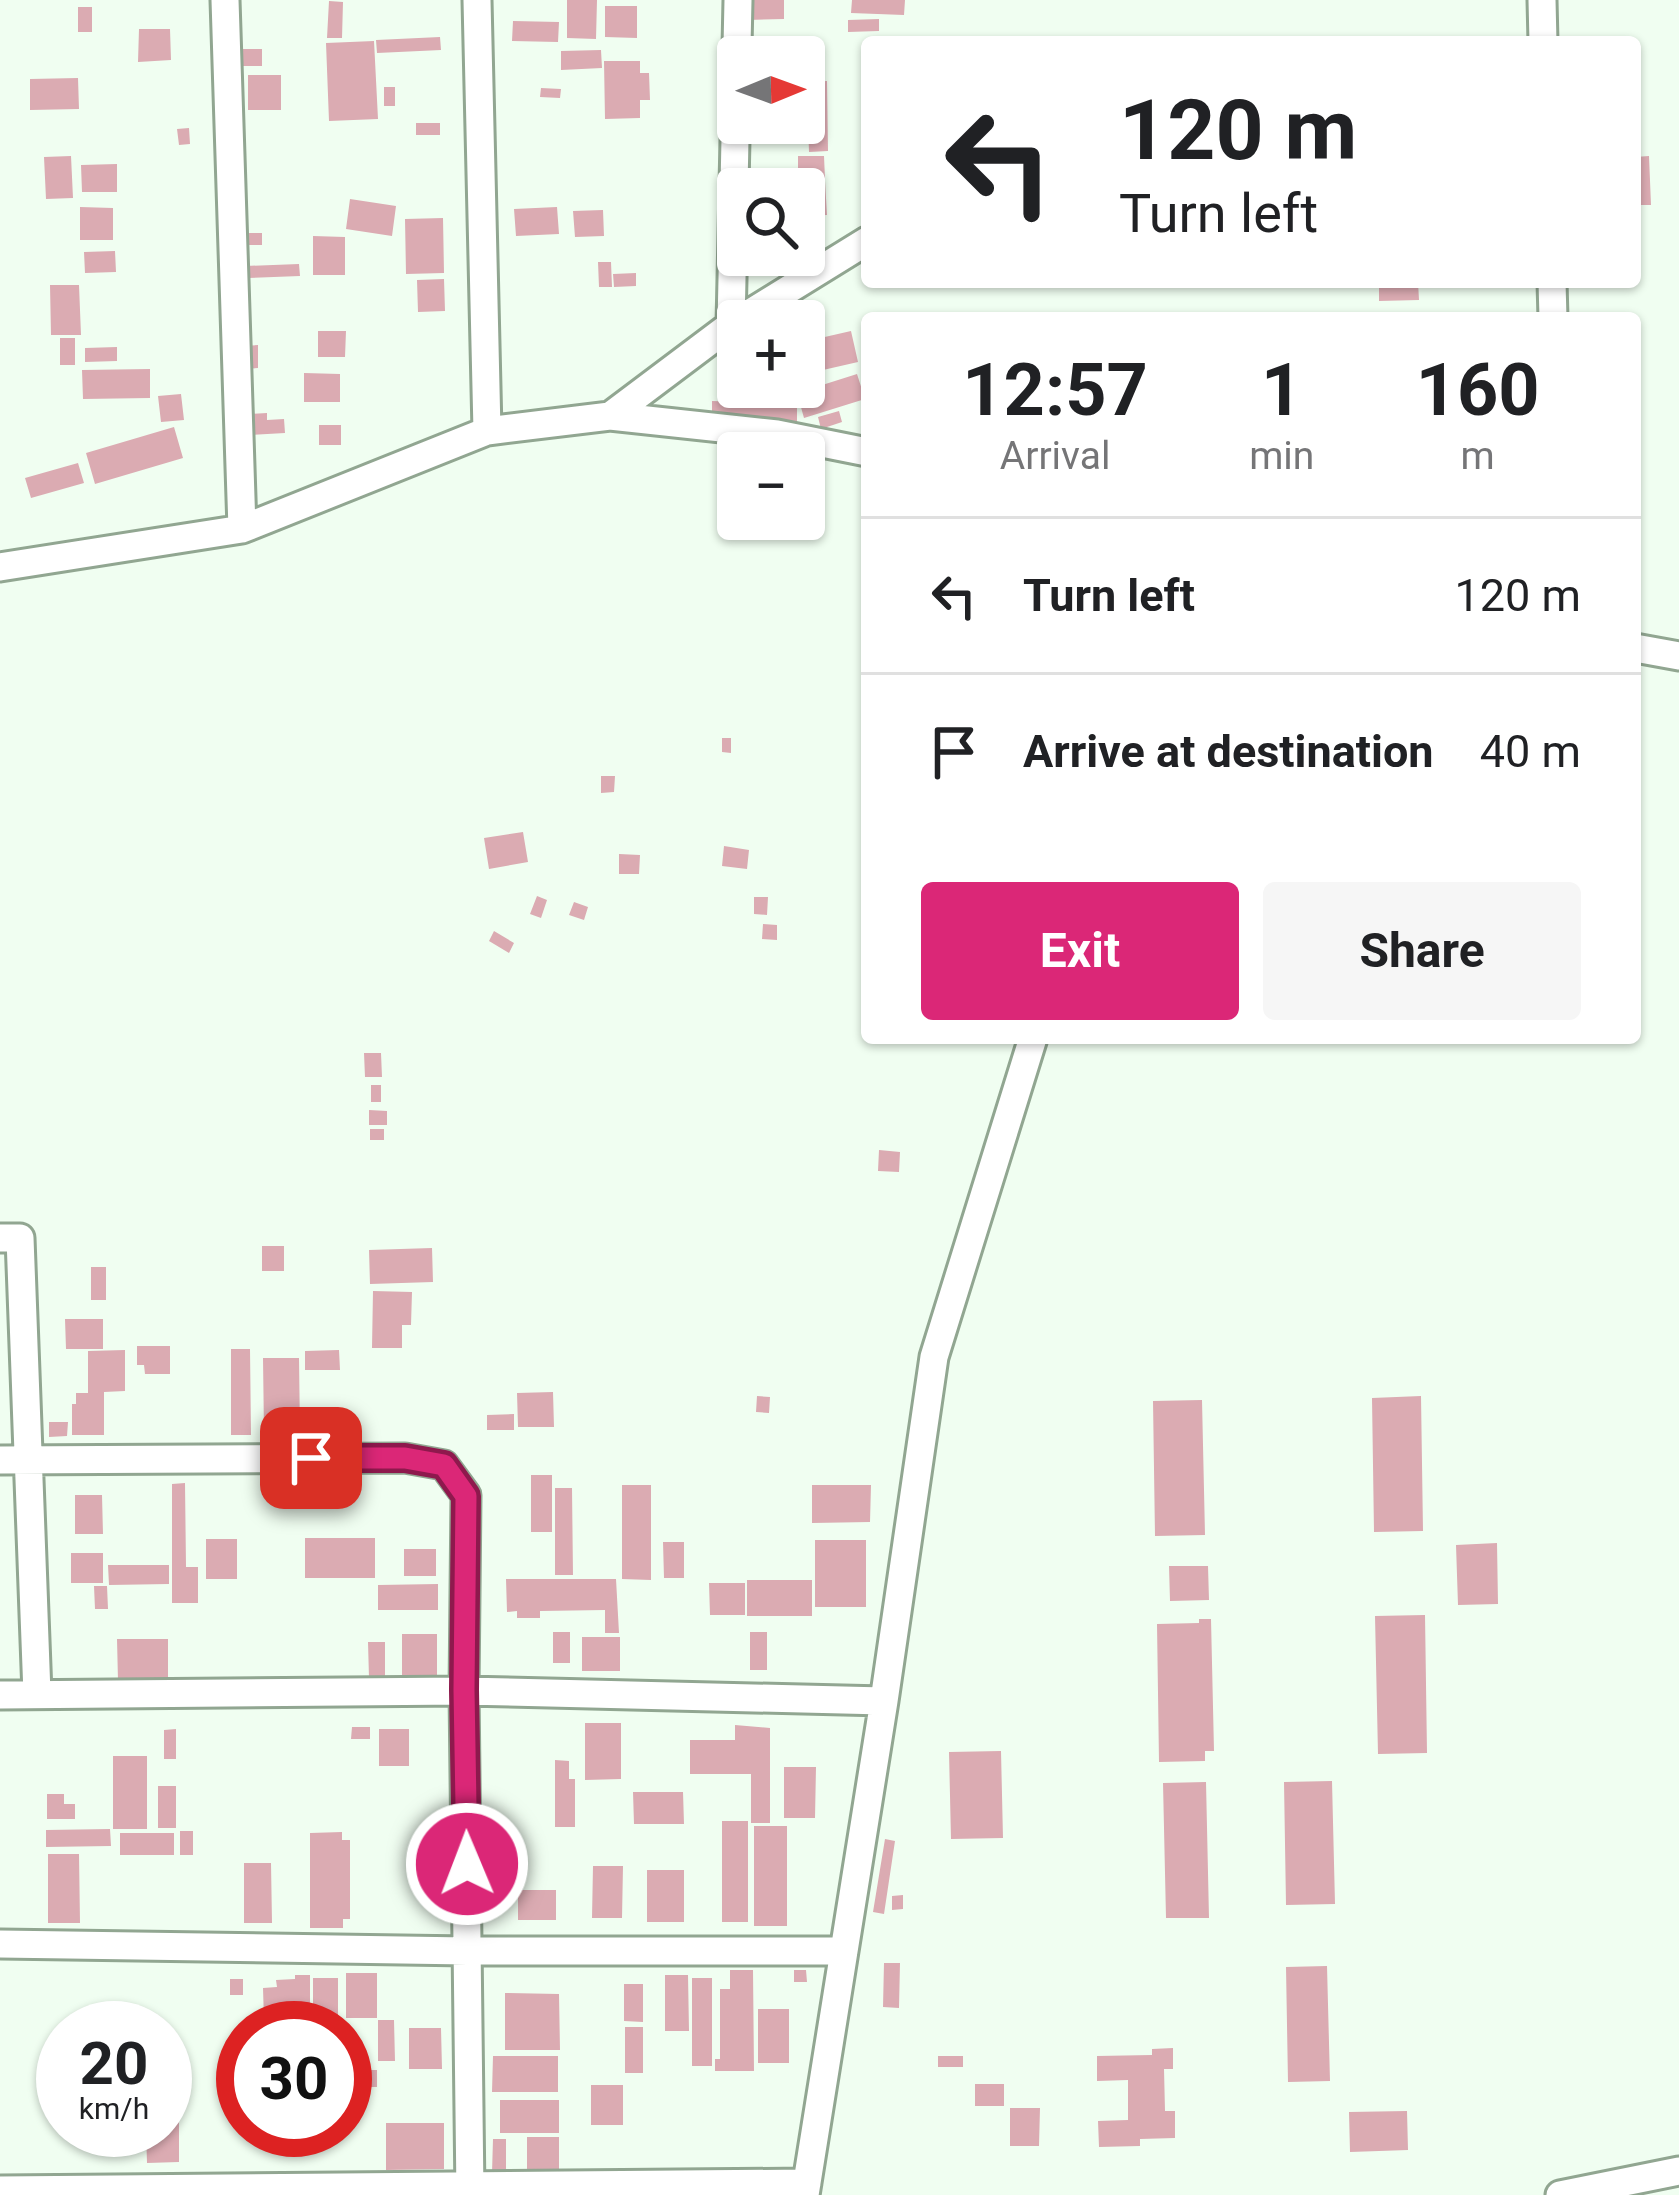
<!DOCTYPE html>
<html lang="en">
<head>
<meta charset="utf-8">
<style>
  :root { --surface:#fff; --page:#f6f6f6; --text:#202124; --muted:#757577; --line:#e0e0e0; --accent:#db2777 }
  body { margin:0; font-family:Roboto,sans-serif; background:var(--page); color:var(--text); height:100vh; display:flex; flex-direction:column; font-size:45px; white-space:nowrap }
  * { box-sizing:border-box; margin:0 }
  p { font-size:39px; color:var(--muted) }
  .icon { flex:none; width:66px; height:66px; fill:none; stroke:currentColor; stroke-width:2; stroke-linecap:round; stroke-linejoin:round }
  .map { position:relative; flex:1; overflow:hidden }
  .panel { position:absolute; left:861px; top:312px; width:780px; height:732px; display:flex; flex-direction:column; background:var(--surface); border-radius:12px; box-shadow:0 3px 9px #0004 }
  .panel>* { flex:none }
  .top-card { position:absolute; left:861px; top:36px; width:780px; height:252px; border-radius:12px; box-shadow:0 3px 9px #0004; background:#fff; color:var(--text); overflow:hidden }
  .needle { width:78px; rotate:89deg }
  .buttons { position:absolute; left:717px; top:36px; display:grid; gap:24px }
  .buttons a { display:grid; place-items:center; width:108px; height:108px; border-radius:12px; background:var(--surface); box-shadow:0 3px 9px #0004; font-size:60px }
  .speed { position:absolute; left:36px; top:2001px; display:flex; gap:24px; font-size:60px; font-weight:700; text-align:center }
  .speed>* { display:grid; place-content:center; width:156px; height:156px; border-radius:50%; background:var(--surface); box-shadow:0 3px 9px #0004; line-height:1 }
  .speed small { font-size:30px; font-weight:400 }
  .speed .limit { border:18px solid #d22; background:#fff; color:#111 }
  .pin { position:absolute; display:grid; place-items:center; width:102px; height:102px; color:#fff; margin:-51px; border-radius:24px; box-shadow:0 6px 18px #0006 }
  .me { position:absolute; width:132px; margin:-66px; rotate:359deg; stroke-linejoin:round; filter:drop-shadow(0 0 9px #0008) }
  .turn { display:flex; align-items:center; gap:42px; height:252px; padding:0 60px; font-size:54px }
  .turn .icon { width:156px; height:156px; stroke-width:2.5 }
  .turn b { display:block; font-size:84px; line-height:102px }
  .eta { display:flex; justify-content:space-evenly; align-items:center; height:204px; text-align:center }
  .eta b { font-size:72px; font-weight:700; line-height:84px }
  .action { display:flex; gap:24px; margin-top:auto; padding:24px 60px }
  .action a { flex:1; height:138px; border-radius:12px; background:var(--accent); color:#fff; font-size:48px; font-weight:700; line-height:138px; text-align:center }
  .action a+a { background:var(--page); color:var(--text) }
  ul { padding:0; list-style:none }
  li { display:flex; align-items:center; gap:36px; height:156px; padding:0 60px; border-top:3px solid var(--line) }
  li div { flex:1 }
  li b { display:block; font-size:45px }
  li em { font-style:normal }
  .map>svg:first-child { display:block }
  .building { fill:#dbabb2 }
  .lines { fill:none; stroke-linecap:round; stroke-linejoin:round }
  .minor-casing { stroke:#91a691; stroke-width:33 }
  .minor { stroke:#fff; stroke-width:27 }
  .route-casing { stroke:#8e194d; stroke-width:30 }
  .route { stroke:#db2777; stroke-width:21 }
</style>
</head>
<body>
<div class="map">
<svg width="1679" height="2195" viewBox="0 0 1679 2195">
  <rect width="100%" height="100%" fill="#f0fef1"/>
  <path class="building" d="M 567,0 L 597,0 L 596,39 L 567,38 Z
    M 748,0 L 784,0 L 784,19 L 748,20 Z
    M 852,0 L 905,0 L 904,15 L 851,13 Z
    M 329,1 L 343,2 L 342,38 L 327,38 Z
    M 605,6 L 637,6 L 637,38 L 605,37 Z
    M 78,7 L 92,7 L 92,32 L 78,32 Z
    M 879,19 L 879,31 L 848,32 L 848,20 Z
    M 513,21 L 559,22 L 558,42 L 512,41 Z
    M 139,29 L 170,29 L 171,60 L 138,62 Z
    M 440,37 L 441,50 L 377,53 L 376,40 Z
    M 374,41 L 378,119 L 329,121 L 326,43 Z
    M 242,49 L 262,49 L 262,66 L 242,66 Z
    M 601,50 L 602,68 L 561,70 L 561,51 Z
    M 604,61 L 640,61 L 640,73 L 649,73 L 650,100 L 640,100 L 640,118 L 605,119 Z
    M 248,75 L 281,75 L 281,110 L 248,110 Z
    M 78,78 L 79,109 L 30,110 L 30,79 Z
    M 827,81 L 828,151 L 809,152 L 808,124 L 804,124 L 804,111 L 808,111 L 807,82 Z
    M 384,87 L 395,87 L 395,106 L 384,106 Z
    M 541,88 L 561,89 L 560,98 L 540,97 Z
    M 416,123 L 440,123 L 440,135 L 416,135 Z
    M 189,128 L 190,144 L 179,145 L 177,129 Z
    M 71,156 L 73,198 L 46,199 L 44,157 Z
    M 798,156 L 824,156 L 825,179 L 798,180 Z
    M 1649,156 L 1651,205 L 1635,205 L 1635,157 Z
    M 117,164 L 117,192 L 82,192 L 81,165 Z
    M 825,181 L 827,215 L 804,216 L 804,189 L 791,189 L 791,183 Z
    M 350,199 L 396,206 L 392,236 L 346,229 Z
    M 80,207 L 113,208 L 113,240 L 80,240 Z
    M 557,207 L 559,234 L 516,236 L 514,209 Z
    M 603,210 L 604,236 L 575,237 L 573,211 Z
    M 443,218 L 444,273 L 406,274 L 405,219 Z
    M 812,218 L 813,254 L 804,254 L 804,219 Z
    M 246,233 L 262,233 L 262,245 L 246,245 Z
    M 313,236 L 345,237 L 345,275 L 313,275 Z
    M 115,251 L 116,272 L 85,273 L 84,252 Z
    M 598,262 L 611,262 L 612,287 L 599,287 Z
    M 299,264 L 300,276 L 247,278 L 246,266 Z
    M 636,273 L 636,286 L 614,287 L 613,274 Z
    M 444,279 L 445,311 L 418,312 L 417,280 Z
    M 1379,282 L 1418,282 L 1419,300 L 1379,301 Z
    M 50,285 L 79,285 L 81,335 L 51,335 Z
    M 318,331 L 346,331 L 345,357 L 318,357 Z
    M 851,331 L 858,362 L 823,370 L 816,339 Z
    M 60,338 L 75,338 L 75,365 L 60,365 Z
    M 258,345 L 258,368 L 243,369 L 242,346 Z
    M 117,347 L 117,361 L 85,362 L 85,348 Z
    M 150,369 L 150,398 L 83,399 L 82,370 Z
    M 304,373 L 340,374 L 340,402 L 304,402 Z
    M 857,374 L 865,399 L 804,418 L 797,393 Z
    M 745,387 L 787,387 L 788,397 L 745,400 Z
    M 181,394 L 184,420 L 161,422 L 158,396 Z
    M 712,401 L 797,404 L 797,423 L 712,419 Z
    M 839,411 L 842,422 L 821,429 L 818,417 Z
    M 267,413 L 267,420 L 284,419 L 285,433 L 248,435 L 248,414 Z
    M 319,425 L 341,425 L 341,445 L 319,445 Z
    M 174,427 L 183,458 L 95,484 L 86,453 Z
    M 78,463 L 84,483 L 31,498 L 25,478 Z
    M 722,738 L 731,738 L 731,753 L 722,752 Z
    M 601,776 L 615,776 L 614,792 L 601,793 Z
    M 523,832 L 528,862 L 489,869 L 484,838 Z
    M 724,846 L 749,850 L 747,869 L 722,866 Z
    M 619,854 L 640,855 L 639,874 L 619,874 Z
    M 537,896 L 547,900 L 541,918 L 530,914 Z
    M 754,897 L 768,897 L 767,915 L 754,914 Z
    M 574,902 L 588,907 L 584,920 L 569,915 Z
    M 763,924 L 777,925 L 777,940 L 762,939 Z
    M 494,931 L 514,943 L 509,953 L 489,941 Z
    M 364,1053 L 381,1053 L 382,1077 L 365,1077 Z
    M 371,1085 L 381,1085 L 381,1102 L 371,1102 Z
    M 369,1110 L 387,1111 L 387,1125 L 369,1125 Z
    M 370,1129 L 384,1129 L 384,1140 L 370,1140 Z
    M 879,1150 L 900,1152 L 899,1172 L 878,1171 Z
    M 262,1246 L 284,1246 L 284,1271 L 262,1271 Z
    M 432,1248 L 433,1282 L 370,1284 L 369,1250 Z
    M 91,1267 L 106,1267 L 106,1300 L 91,1300 Z
    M 373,1291 L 412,1292 L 411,1325 L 402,1325 L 402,1348 L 372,1348 Z
    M 65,1319 L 103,1319 L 103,1349 L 66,1349 Z
    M 137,1346 L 170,1346 L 170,1374 L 145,1374 L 144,1365 L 137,1365 Z
    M 231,1349 L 250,1349 L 251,1435 L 231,1435 Z
    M 125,1350 L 125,1391 L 104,1392 L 104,1435 L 72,1435 L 72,1404 L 76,1404 L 76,1393 L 88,1393 L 88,1351 Z
    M 339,1350 L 340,1370 L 305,1370 L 305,1351 Z
    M 263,1358 L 299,1358 L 300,1433 L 264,1433 Z
    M 553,1392 L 554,1427 L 518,1427 L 517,1393 Z
    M 757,1396 L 770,1397 L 769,1413 L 756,1412 Z
    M 1421,1396 L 1423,1531 L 1374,1532 L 1372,1398 Z
    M 1202,1400 L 1205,1535 L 1155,1536 L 1153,1401 Z
    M 514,1414 L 514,1430 L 487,1430 L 487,1415 Z
    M 49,1422 L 68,1422 L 67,1436 L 49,1437 Z
    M 531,1475 L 552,1475 L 552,1532 L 531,1532 Z
    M 185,1483 L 186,1567 L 198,1567 L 198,1603 L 172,1603 L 172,1484 Z
    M 622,1485 L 651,1485 L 651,1580 L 622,1579 Z
    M 812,1485 L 871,1485 L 870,1522 L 812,1523 Z
    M 555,1488 L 572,1488 L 573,1575 L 555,1575 Z
    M 75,1495 L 102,1495 L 103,1534 L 75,1534 Z
    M 305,1538 L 375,1538 L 375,1578 L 305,1578 Z
    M 206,1539 L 237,1539 L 237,1579 L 206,1579 Z
    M 815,1540 L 866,1540 L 866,1607 L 815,1607 Z
    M 663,1542 L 684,1542 L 684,1578 L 664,1578 Z
    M 1497,1543 L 1498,1604 L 1458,1605 L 1456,1545 Z
    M 404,1549 L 436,1549 L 436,1576 L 404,1576 Z
    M 71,1553 L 103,1553 L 103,1583 L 71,1583 Z
    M 108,1565 L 169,1565 L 169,1584 L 109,1585 Z
    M 1169,1566 L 1208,1566 L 1209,1600 L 1170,1601 Z
    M 506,1579 L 616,1579 L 619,1633 L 605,1633 L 605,1610 L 540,1611 L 540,1618 L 517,1618 L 517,1611 L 507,1612 Z
    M 747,1580 L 812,1580 L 812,1616 L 747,1616 Z
    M 709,1583 L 745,1583 L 745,1615 L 710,1615 Z
    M 438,1584 L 438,1610 L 378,1610 L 378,1585 Z
    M 94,1586 L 107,1586 L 108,1609 L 95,1609 Z
    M 1425,1615 L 1427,1753 L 1378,1754 L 1375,1616 Z
    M 1199,1619 L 1211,1619 L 1214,1751 L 1205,1751 L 1205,1761 L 1159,1762 L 1157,1624 L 1199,1623 Z
    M 553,1632 L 570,1632 L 570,1663 L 553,1663 Z
    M 750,1632 L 767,1632 L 767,1670 L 750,1670 Z
    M 402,1634 L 437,1634 L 437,1680 L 402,1680 Z
    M 582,1637 L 620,1637 L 620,1671 L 582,1671 Z
    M 117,1639 L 168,1639 L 168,1681 L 118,1681 Z
    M 368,1642 L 385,1642 L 385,1678 L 369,1678 Z
    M 585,1723 L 621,1723 L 621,1779 L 585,1780 Z
    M 735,1725 L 770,1728 L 770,1823 L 751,1823 L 751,1774 L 690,1774 L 690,1740 L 735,1740 Z
    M 352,1727 L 370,1727 L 370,1739 L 351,1739 Z
    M 176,1729 L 176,1759 L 164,1759 L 164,1730 Z
    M 379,1729 L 409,1729 L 409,1766 L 379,1766 Z
    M 1001,1751 L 1003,1838 L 951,1839 L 949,1752 Z
    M 113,1756 L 147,1756 L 147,1829 L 113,1829 Z
    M 555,1760 L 569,1761 L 569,1779 L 575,1779 L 575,1827 L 555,1827 Z
    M 784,1767 L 816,1767 L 815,1818 L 784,1818 Z
    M 1332,1781 L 1335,1904 L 1286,1905 L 1284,1782 Z
    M 1206,1782 L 1209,1918 L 1166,1918 L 1163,1783 Z
    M 158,1786 L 176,1786 L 176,1828 L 158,1828 Z
    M 633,1792 L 683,1792 L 684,1824 L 634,1824 Z
    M 47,1794 L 64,1794 L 64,1804 L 75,1804 L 75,1819 L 47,1819 Z
    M 722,1821 L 748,1821 L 748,1922 L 722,1922 Z
    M 754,1826 L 787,1826 L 787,1926 L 754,1926 Z
    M 110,1829 L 111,1846 L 46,1847 L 46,1830 Z
    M 180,1831 L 193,1831 L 193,1855 L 180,1855 Z
    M 342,1832 L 342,1840 L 350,1840 L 350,1919 L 343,1919 L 343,1928 L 310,1928 L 310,1833 Z
    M 120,1833 L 174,1833 L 174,1855 L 120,1855 Z
    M 885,1839 L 895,1841 L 884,1914 L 873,1912 Z
    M 48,1854 L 79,1854 L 80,1923 L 48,1923 Z
    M 244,1863 L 271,1863 L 272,1923 L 244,1923 Z
    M 593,1866 L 623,1866 L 622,1918 L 592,1918 Z
    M 647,1870 L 684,1870 L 684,1922 L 647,1922 Z
    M 518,1890 L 556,1890 L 556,1920 L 518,1920 Z
    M 903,1895 L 903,1909 L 892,1910 L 892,1896 Z
    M 884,1963 L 900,1963 L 899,2008 L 883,2007 Z
    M 1327,1966 L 1330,2081 L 1288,2082 L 1286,1967 Z
    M 730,1970 L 753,1970 L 754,2071 L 715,2071 L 715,2059 L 720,2059 L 720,1989 L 730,1989 Z
    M 794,1970 L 806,1970 L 807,1982 L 794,1982 Z
    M 346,1973 L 377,1973 L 377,2018 L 346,2018 Z
    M 295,1975 L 310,1975 L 310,2020 L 264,2021 L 263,1988 L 277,1987 L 276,1980 L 295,1979 Z
    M 665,1975 L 688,1975 L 689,2031 L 665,2031 Z
    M 313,1978 L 338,1978 L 338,2016 L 313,2016 Z
    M 692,1978 L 712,1978 L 712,2066 L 692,2066 Z
    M 230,1979 L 243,1979 L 243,1995 L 230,1995 Z
    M 624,1984 L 643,1984 L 643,2022 L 624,2021 Z
    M 505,1993 L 559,1994 L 560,2050 L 505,2050 Z
    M 758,2009 L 789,2009 L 789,2063 L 758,2063 Z
    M 378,2020 L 394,2020 L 395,2061 L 378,2061 Z
    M 625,2027 L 643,2027 L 643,2073 L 625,2073 Z
    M 409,2028 L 441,2028 L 442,2069 L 409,2069 Z
    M 231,2036 L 243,2036 L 243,2096 L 237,2096 L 237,2071 L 231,2070 Z
    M 1173,2048 L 1173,2069 L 1164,2069 L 1165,2111 L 1175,2111 L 1175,2138 L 1140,2139 L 1140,2146 L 1099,2147 L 1098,2121 L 1128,2120 L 1128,2080 L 1097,2081 L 1097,2056 L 1152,2055 L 1152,2049 Z
    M 493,2056 L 558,2056 L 558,2092 L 492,2092 Z
    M 938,2056 L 963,2056 L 963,2067 L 938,2067 Z
    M 345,2070 L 377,2070 L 377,2087 L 357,2087 L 357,2094 L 345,2094 Z
    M 975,2084 L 1004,2084 L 1004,2106 L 975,2106 Z
    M 591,2085 L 623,2085 L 623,2125 L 591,2125 Z
    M 500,2100 L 559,2100 L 559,2133 L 500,2133 Z
    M 165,2106 L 179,2106 L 179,2162 L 147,2163 L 146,2130 L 165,2130 Z
    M 1010,2108 L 1040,2108 L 1039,2146 L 1010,2146 Z
    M 1407,2111 L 1408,2150 L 1350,2152 L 1349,2112 Z
    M 386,2123 L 444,2123 L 444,2169 L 386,2170 Z
    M 527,2137 L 559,2137 L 559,2175 L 527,2175 Z
    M 493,2139 L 506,2139 L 506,2173 L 492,2173 Z"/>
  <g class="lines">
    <defs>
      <path id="minor" d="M 225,0 L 242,529
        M 477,0 L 487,431
        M 1542,0 L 1543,42
        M 1552,282 L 1553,318
        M 731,325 L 738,0
        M 610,416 L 731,325 L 867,241
        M 0,567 L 242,529 L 487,431 L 610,416 L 777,434 L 867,452
        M 1635,648 L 1679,656
        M 0,1238 L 20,1238 L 37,1694
        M 0,1460 L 405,1458 L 444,1465 L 466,1495 L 464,1691 L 470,2195
        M 0,1695 L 464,1691 L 884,1701
        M 0,1944 L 468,1951 L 844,1951
        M 0,2190 L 807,2183
        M 805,2195 L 884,1701 L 934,1357 L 1033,1038
        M 1560,2195 L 1679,2171"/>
    </defs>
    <use href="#minor" class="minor-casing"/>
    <use href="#minor" class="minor"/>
  </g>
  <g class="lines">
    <defs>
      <path id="route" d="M 311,1458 L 405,1458 L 444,1465 L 466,1496 L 464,1690 L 467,1864"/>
    </defs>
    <use href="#route" class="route-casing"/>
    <use href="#route" class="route"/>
  </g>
</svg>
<div class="buttons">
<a><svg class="needle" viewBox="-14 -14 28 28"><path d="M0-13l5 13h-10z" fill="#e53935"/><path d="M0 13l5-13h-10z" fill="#757577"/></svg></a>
<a><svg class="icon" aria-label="search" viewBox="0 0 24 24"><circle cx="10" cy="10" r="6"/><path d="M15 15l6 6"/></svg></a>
<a>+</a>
<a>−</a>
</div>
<div class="speed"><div>20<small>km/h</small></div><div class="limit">30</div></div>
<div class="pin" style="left:311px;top:1458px;background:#d93025"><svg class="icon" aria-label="arrive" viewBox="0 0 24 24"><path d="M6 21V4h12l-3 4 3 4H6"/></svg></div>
<svg class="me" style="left:467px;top:1864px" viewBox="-20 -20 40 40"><circle r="17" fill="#db2777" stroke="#fff" stroke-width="3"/><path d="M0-11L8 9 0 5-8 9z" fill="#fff"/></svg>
<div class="top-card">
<div class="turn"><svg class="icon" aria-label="left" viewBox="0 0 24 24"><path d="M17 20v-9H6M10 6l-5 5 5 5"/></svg><div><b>120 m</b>Turn left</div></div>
</div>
<section class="panel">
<div class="eta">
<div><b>12:57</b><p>Arrival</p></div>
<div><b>1</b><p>min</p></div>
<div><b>160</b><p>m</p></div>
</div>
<ul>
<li><svg class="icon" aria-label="left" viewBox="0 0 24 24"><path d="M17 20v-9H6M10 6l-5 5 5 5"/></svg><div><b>Turn left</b></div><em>120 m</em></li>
<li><svg class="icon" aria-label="arrive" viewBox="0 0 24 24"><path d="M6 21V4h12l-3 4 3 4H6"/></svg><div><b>Arrive at destination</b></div><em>40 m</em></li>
</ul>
<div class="action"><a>Exit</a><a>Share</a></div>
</section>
</div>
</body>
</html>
